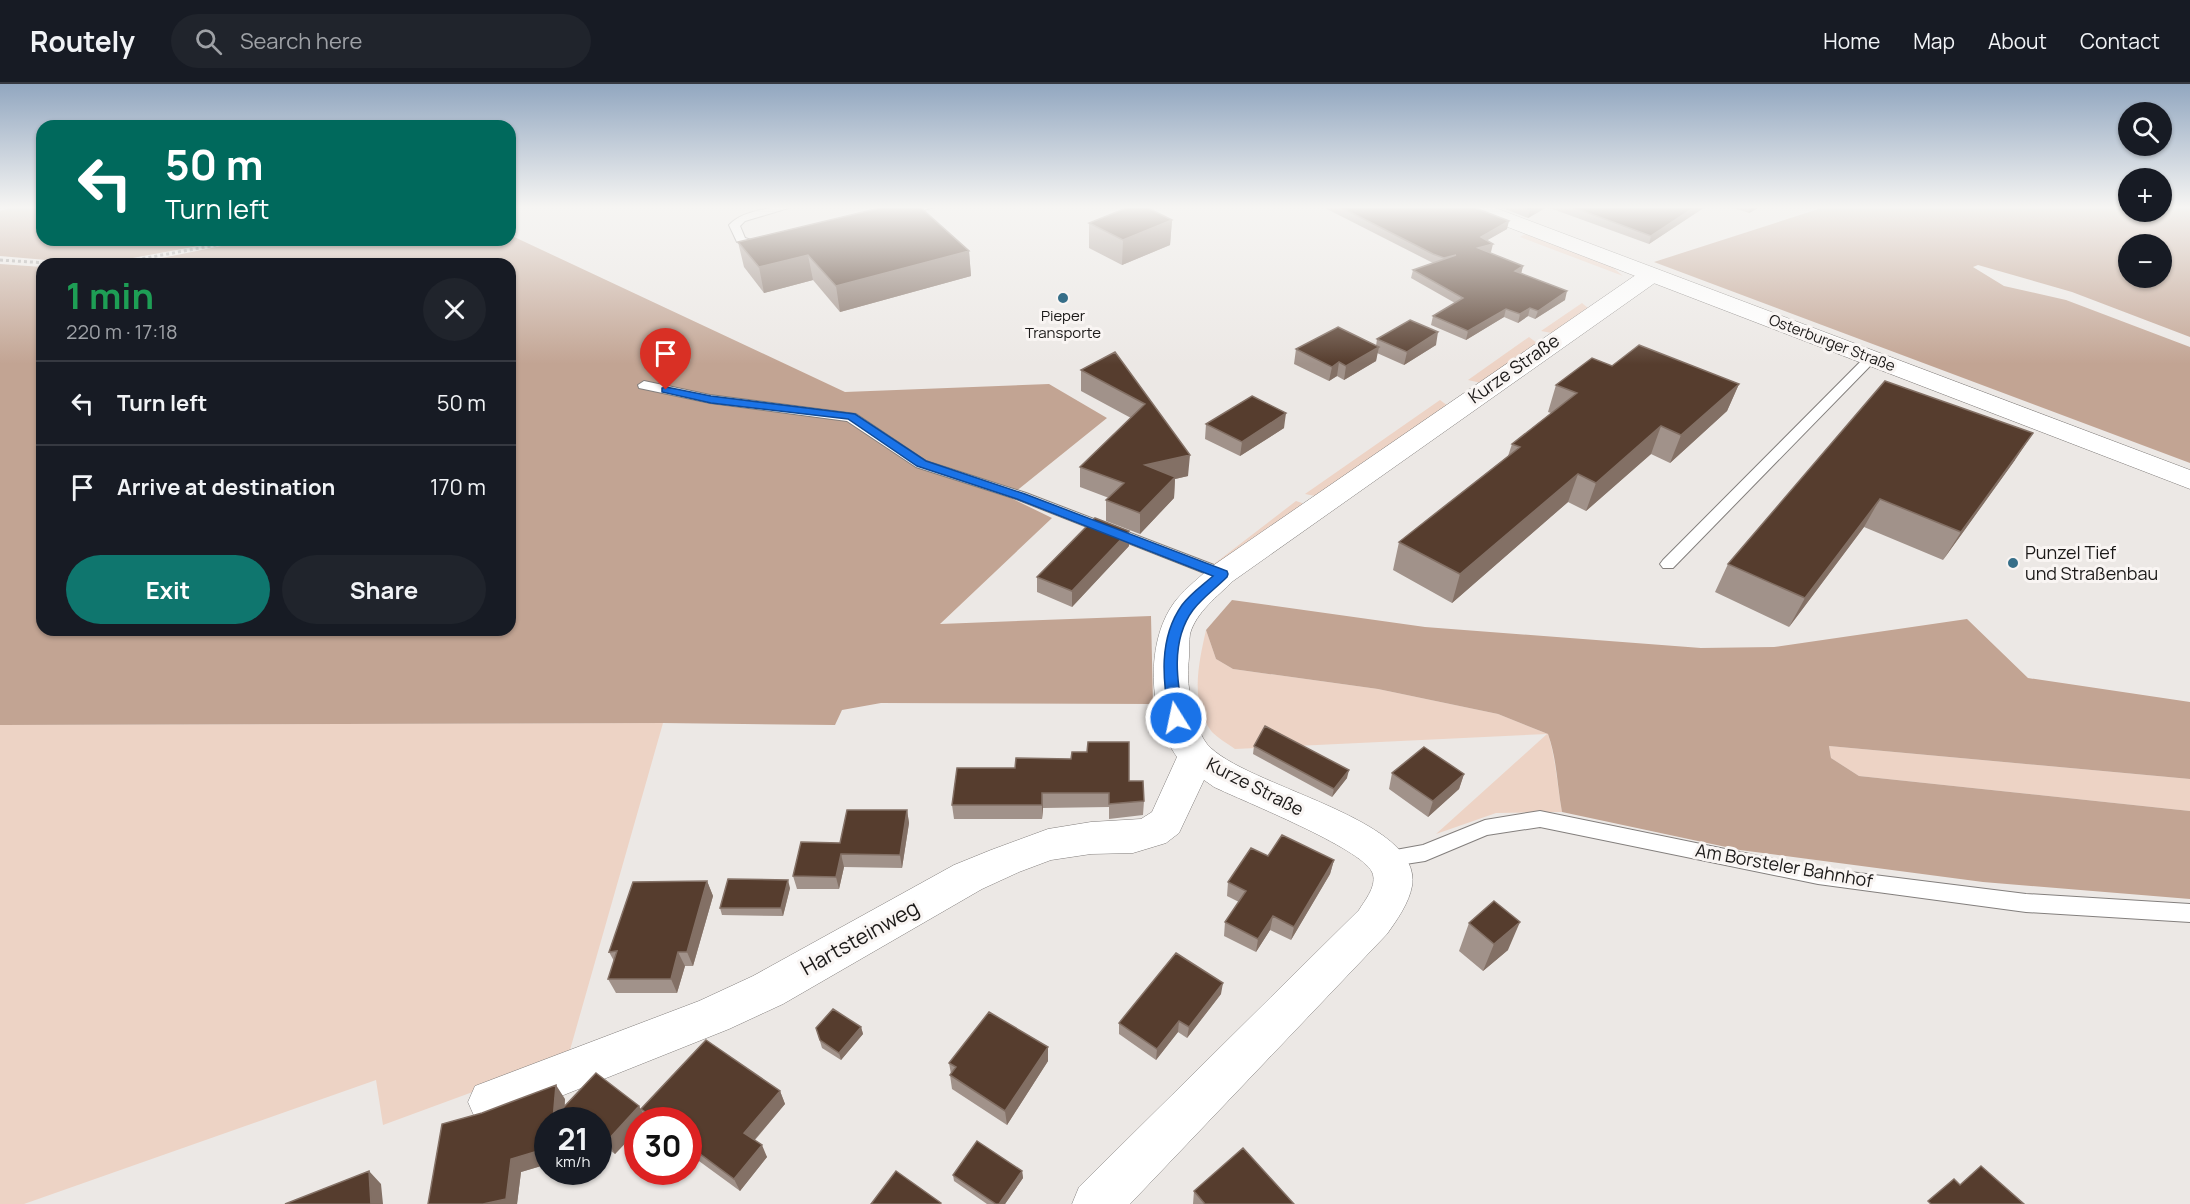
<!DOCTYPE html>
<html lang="en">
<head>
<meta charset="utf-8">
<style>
  :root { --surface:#171b24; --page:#20242c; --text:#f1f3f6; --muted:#9ea1a6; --line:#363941; --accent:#0f766e }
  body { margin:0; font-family:Manrope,sans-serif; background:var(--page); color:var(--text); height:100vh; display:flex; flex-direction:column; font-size:22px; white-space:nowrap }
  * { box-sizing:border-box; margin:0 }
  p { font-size:20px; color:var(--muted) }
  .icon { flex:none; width:33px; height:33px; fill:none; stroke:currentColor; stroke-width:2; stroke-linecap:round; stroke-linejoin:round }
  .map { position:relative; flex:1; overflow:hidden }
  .panel { position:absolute; left:36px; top:174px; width:480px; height:378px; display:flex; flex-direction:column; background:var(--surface); border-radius:18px; box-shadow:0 2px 4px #0004 }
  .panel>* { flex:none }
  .hud { position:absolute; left:36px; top:36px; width:480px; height:126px; border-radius:18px; box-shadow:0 2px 4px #0004; background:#00695c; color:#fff; overflow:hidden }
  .fabs { position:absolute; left:2118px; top:18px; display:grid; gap:12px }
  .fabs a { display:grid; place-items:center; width:54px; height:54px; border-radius:50%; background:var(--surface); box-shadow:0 2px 4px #0004; font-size:30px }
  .speed { position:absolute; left:534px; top:1023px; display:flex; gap:12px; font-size:30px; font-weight:700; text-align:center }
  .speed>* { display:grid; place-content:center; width:78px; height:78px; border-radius:50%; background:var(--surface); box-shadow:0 2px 4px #0004; line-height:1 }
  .speed small { font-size:15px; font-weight:400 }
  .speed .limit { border:9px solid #d22; background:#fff; color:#111 }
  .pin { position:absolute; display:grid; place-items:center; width:51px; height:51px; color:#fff; margin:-62px -26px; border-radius:50% 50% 50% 0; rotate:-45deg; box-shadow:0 0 6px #0007 }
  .pin .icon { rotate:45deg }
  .me { position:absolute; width:66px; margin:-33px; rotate:350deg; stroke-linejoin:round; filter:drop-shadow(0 0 4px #0008) }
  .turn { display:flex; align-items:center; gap:21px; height:126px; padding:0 30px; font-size:27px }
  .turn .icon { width:78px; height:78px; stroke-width:2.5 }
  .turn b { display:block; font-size:42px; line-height:51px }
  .round { display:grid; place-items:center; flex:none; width:63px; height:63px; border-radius:32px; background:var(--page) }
  .summary { display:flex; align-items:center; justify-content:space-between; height:102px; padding:0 30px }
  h1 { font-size:36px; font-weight:700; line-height:45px; color:#1e9e55 }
  .action { display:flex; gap:12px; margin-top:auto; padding:12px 30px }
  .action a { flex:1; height:69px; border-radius:36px; background:var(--accent); color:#fff; font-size:24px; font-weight:700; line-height:69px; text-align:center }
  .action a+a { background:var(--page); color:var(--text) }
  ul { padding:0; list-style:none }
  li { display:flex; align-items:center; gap:18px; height:84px; padding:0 30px; border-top:2px solid var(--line) }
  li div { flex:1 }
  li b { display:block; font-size:22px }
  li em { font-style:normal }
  header { display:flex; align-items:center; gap:36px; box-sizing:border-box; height:84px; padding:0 30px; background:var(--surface); border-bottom:2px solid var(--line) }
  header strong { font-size:28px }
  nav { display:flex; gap:33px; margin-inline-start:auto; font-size:21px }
  .search { width:420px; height:54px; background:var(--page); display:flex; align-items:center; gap:15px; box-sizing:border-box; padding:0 21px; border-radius:33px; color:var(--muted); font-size:22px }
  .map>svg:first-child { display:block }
  .green { fill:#edd3c5 }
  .forest { fill:#c2a493; fill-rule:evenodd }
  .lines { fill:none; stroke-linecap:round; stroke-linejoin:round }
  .service-casing { stroke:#837f7d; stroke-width:2 }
  .minor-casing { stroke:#837f7d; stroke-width:1 }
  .tertiary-casing { stroke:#837f7d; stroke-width:1 }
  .path { stroke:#9e9b99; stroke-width:3; stroke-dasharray:3 3; stroke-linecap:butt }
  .service { fill:#fff; fill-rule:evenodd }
  .minor { fill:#fff; fill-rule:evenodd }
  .tertiary { fill:#fff; fill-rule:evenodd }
  .wall { fill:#a1928a }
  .shaded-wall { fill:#837065 }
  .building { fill:#563d2e; stroke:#837065; stroke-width:1.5 }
  .route { fill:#1a73e8; stroke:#114b97; stroke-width:1.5 }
  .poi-dot { fill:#366e88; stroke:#f9f5f3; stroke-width:2 }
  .labels { text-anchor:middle; stroke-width:6; stroke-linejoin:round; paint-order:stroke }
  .far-poi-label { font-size:15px; fill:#1b1918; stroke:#f9f5f3 }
  .far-street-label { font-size:15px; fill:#1b1918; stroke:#f9f5f3 }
  .street-label { font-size:18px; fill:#1b1918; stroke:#f9f5f3 }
  .poi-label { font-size:18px; fill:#1b1918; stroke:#f9f5f3; text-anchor:start }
  .near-street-label { font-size:21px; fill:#1b1918; stroke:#f9f5f3 }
</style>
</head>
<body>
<header>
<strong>Routely</strong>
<div class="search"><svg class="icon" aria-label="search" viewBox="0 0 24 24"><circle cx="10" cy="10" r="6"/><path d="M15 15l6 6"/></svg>Search here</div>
<nav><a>Home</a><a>Map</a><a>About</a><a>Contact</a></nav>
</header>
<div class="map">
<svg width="2190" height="1120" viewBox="0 0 2190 1120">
  <rect width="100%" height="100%" fill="#ece8e5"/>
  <path class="green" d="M 1527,149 L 1611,182 L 1623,192 L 1520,153 Z
    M 1582,219 L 1588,224 L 1552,249 L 1541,247 Z
    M 1529,253 L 1537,259 L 1481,299 L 1468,296 Z
    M 1440,316 L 1448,322 L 1320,413 L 1305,410 Z
    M 1296,417 L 1302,419 L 1305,424 L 1222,482 L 1214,480 Z
    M 1206,546 L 1216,575 L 1233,585 L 1378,605 L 1498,630 L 1548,650 C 1556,675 1557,701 1562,728 L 1496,729 L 1436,750 L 1547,650 L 1235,665 C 1228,660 1218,654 1212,648 C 1189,619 1199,578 1206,546 Z
    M 663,639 L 568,973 L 383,1041 L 376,996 L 24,1120 L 0,1120 L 0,641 Z
    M 1829,662 L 2190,695 L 2190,727 L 1859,692 L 1831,674 Z"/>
  <path class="forest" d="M 14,123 L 42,123 L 42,156 L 231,156 L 111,178 L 81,179 L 0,172 L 0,127 Z
    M 1825,123 L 2128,123 L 2128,128 L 2162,128 L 2162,123 L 2190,123 L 2190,253 L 2072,208 L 1978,181 L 1973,183 L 2004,202 L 2066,216 L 2190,263 L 2190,379 L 1654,178 ZM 2128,160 L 2162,160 L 2162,194 L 2128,194 Z
    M 510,151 L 845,308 L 1049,300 L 1107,334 L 1009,413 L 1052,434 L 940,540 L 1151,532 L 1153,620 L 881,619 L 842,626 L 835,641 L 663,639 L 0,641 L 0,180 L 42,183 L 42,546 L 510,546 L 510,180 L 132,180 L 251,156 L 510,156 Z
    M 1232,516 L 1425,543 L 1701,564 L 1774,563 L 1967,535 L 2028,594 L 2190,618 L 2190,695 L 1829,662 L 1831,674 L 1859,692 L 2190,727 L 2190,815 L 1983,798 L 1740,766 L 1562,728 C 1557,701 1557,675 1548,650 L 1498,630 L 1378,605 L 1233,585 L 1216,575 L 1206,546 Z"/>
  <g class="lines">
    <defs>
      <path id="service" d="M 774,123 L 792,123 L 745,137 L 740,142 L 745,154 L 767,161 L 767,165 L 763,166 L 737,158 L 729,141 C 740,129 758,127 774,123 Z
        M 916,123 L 934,123 L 901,133 L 896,130 Z
        M 1871,270 L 1875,271 L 1877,274 L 1875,277 L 1673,484 L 1663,484 L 1660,480 L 1663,476 L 1867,271 Z
        M 644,297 L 710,311 L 856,330 L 926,377 L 1026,409 L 1227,486 L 1230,490 L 1222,495 L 1217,494 L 1016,415 L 916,383 L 847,337 L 710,319 L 639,304 L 638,301 Z
        M 1540,727 L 1818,784 L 2026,810 L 2190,820 L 2190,838 L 2026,828 L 1818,800 L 1540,743 L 1487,751 L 1425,777 L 1386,783 L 1379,781 L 1376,775 L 1379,769 L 1423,761 L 1485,736 Z"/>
      <path id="minor" d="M 1651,184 L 1659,186 L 1662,191 L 1659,196 L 1233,497 C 1218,512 1196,528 1190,550 C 1189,557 1189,565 1189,573 C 1188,585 1187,596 1190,609 C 1194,626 1196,646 1207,660 C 1244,703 1424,734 1412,802 C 1409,819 1397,836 1387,850 L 1130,1120 L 1072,1120 L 1079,1103 L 1359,826 C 1365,816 1378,801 1372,788 C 1361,764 1243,717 1214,703 L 1204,696 L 1179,749 L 1166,759 L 1133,769 L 1091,770 L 1051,776 L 1019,788 L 982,805 L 783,920 L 729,945 L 491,1040 L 475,1034 L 468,1018 L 475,1002 L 699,917 L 753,892 L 954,781 L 991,766 L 1048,745 L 1091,738 L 1141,735 L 1152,728 L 1177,673 C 1148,632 1144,555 1177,515 C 1187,503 1200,493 1211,483 L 1643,186 Z"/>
      <path id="tertiary" d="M 1463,123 L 1493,123 L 2190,386 L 2190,405 L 1466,127 Z"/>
    </defs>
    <use href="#service" class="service-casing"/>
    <use href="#minor" class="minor-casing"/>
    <use href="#tertiary" class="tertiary-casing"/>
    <path class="path" d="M 0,176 L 63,180
      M 113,180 L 244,156"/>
    <use href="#service" class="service"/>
    <use href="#minor" class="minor"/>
    <use href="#tertiary" class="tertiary"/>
  </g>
  <path class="wall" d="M 1323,123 L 1473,123 L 1507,145 L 1487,156 L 1491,168 L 1489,169 L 1523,182 L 1521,189 L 1565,216 L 1535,235 L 1528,232 L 1518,239 L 1504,233 L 1466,256 L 1431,241 L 1433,232 L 1455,219 L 1411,194 L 1413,186 L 1433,179 Z
    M 1500,123 L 1547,123 L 1528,134 Z
    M 1547,123 L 1705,123 L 1649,160 Z
    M 1731,123 L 1760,123 L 1749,129 Z
    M 1172,136 L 1170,161 L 1122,181 L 1089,164 L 1089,139 Z
    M 738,158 L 969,167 L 971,192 L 840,228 L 813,196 L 764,209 L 744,183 Z
    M 1377,255 L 1436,261 L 1404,281 L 1377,269 L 1376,277 L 1344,296 L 1337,292 L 1329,297 L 1294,280 L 1296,265 L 1376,262 Z
    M 1115,268 L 1188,392 L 1175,395 L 1174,414 L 1140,450 L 1106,437 L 1106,416 L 1109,414 L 1080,403 L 1080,383 L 1131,334 L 1081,307 L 1081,286 Z
    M 1612,282 L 1739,300 L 1727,327 L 1670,379 L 1651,370 L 1586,427 L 1568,418 L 1452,519 L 1393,486 L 1399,458 L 1508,372 L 1512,360 L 1551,329 L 1548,328 L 1556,301 Z
    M 1885,297 L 2015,376 L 1943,476 L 1864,443 L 1789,543 L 1715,508 L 1728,480 Z
    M 1206,340 L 1284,344 L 1240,372 L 1205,355 Z
    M 1129,462 L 1072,523 L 1037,508 L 1037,493 Z
    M 1254,662 L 1347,694 L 1332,713 L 1253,670 Z
    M 1392,689 L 1464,690 L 1459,705 L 1428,733 L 1389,705 Z
    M 1129,697 L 1144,717 L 1143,731 L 1109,735 L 1109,723 L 1043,724 L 1042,735 L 954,735 L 952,721 Z
    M 907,726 L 909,739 L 902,784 L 844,783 L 839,805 L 797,805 L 793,792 L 840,759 Z
    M 1268,772 L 1334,776 L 1330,790 L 1291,856 L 1270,846 L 1256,868 L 1224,852 L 1225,838 L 1239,818 L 1227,812 L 1228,798 Z
    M 707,797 L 713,812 L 693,882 L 685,882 L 677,909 L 616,909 L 608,895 L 614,877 L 609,868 Z
    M 790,804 L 783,832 L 722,831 L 720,824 Z
    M 1469,839 L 1508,866 L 1483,887 L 1459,867 Z
    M 1221,910 L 1187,954 L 1178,948 L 1156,976 L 1119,950 L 1119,939 Z
    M 861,943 L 863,950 L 841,976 L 822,964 L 816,944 Z
    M 1048,977 L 1007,1041 L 952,1005 L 950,991 L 951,990 L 949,979 Z
    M 780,1007 L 785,1020 L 755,1056 L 767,1073 L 740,1107 L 688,1069 L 688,1036 L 647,1036 L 615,1070 L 598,1058 L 598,1036 L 571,1036 L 564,1026 L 564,1036 L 548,1036 L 548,1080 L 521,1088 L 517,1120 L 428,1120 L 565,1015 L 565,1022 L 641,1025 Z
    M 1022,1087 L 1023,1094 L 1005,1120 L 987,1120 L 954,1097 L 953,1091 Z
    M 1194,1107 L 1294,1120 L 1193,1120 Z"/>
  <path class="shaded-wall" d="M 1534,123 L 1547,123 L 1528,134 L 1530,126 Z
    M 1695,123 L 1705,123 L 1649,160 L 1651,152 Z
    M 1751,123 L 1760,123 L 1749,129 Z
    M 1172,136 L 1170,161 L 1122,181 L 1123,156 Z
    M 1509,137 L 1507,145 L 1479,161 L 1481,153 Z
    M 1493,160 L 1491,168 L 1476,172 L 1478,164 Z
    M 969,167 L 971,192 L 840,228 L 836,202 Z
    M 808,171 L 813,196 L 764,209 L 759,183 Z
    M 1523,182 L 1521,190 L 1515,187 Z
    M 1567,207 L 1565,216 L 1535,235 L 1538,227 Z
    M 1530,224 L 1528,232 L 1518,239 L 1520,230 Z
    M 1506,225 L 1504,233 L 1466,256 L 1468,247 Z
    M 1438,248 L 1436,261 L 1404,281 L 1407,268 Z
    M 1379,263 L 1376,277 L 1344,296 L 1346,282 Z
    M 1339,278 L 1337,292 L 1329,297 L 1332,283 Z
    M 1739,300 L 1727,327 L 1670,379 L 1681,351 Z
    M 1286,329 L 1284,344 L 1240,372 L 1242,358 Z
    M 1661,342 L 1651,370 L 1586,427 L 1596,399 Z
    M 2033,349 L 2015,376 L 1943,476 L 1961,448 Z
    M 1190,371 L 1188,392 L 1175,395 L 1174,414 L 1140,450 L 1140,429 L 1145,381 Z
    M 1578,390 L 1568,418 L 1452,519 L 1460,490 Z
    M 1880,415 L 1864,443 L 1789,543 L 1805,514 Z
    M 1129,447 L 1129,462 L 1072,523 L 1072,507 Z
    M 1349,686 L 1347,694 L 1332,713 L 1334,705 Z
    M 1464,690 L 1459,705 L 1428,733 L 1433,717 Z
    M 1042,709 L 1043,724 L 1042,735 Z
    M 907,726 L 909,739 L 902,784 L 900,771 Z
    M 841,770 L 844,783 L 839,805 L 836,793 Z
    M 1334,776 L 1330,790 L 1291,856 L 1294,843 Z
    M 788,796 L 790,804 L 783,832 L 781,824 Z
    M 707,797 L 713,812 L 693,882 L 687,868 Z
    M 1273,832 L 1270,846 L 1256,868 L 1258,855 Z
    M 1520,838 L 1508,866 L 1483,887 L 1494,860 Z
    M 678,868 L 685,882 L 677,909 L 671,895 Z
    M 1223,899 L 1221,910 L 1187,954 L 1189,943 Z
    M 1179,937 L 1178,948 L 1156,976 L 1157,965 Z
    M 861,943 L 863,950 L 841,976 L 839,969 Z
    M 1048,963 L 1048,977 L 1007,1041 L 1005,1027 Z
    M 556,1001 L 565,1015 L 564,1025 L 563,1024 L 564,1026 L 564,1036 L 553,1036 Z
    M 780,1007 L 785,1020 L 750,1061 L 744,1049 Z
    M 639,1022 L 647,1036 L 638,1036 L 638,1046 L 615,1070 L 607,1057 Z
    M 762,1061 L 767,1073 L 740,1107 L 734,1095 Z
    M 548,1064 L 548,1080 L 521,1088 L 517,1120 L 483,1120 L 511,1075 Z
    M 369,1087 L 381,1100 L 383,1120 L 371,1120 Z
    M 1022,1087 L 1023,1094 L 1005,1120 L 999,1120 Z"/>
  <path class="building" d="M 884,123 L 920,123 L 969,167 L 836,202 L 808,171 L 759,183 L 738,158 Z
    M 1129,123 L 1146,123 L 1172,136 L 1123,156 L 1089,139 Z
    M 1340,123 L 1473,123 L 1509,137 L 1481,153 L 1493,160 L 1478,164 L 1523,182 L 1515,187 L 1567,207 L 1538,227 L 1530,224 L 1520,230 L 1506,225 L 1468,247 L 1433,232 L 1463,214 L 1413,186 L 1456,171 L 1444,174 L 1433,170 Z
    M 1523,123 L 1534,123 L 1530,126 Z
    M 1572,123 L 1695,123 L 1651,152 Z
    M 1410,236 L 1438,248 L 1407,268 L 1377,255 Z
    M 1338,243 L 1379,263 L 1346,282 L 1339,278 L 1332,283 L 1296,265 Z
    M 1639,261 L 1739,300 L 1681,351 L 1661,342 L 1596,399 L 1578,390 L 1460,490 L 1399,458 L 1520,363 L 1512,360 L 1577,309 L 1556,301 L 1592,274 L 1612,282 Z
    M 1115,268 L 1190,371 L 1145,381 L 1175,393 L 1140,429 L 1106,416 L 1124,399 L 1080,383 L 1145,320 L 1081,286 Z
    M 1885,297 L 2033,349 L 1961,448 L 1880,415 L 1805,514 L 1728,480 Z
    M 1252,312 L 1286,329 L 1242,358 L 1206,340 Z
    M 1095,434 L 1129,447 L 1072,507 L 1037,493 Z
    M 1265,642 L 1349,686 L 1334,705 L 1254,662 Z
    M 1088,658 L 1129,658 L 1129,697 L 1143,697 L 1144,717 L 1109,720 L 1109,709 L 1042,709 L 1042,721 L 952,721 L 957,684 L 1015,684 L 1016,674 L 1071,675 L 1072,668 L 1087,668 Z
    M 1424,663 L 1464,690 L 1433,717 L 1392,689 Z
    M 847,726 L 907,726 L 900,771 L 841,770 L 836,793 L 793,792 L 801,758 L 840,759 Z
    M 1282,751 L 1334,776 L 1294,843 L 1273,832 L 1258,855 L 1225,838 L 1246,807 L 1228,798 L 1251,764 L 1268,772 Z
    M 728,795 L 788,796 L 781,824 L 720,824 Z
    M 707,797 L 687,868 L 678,868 L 671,895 L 608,895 L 617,867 L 609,868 L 633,798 Z
    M 1494,817 L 1520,838 L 1494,860 L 1469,839 Z
    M 1176,869 L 1223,899 L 1189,943 L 1179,937 L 1157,965 L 1119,939 Z
    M 833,925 L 861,943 L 839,969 L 820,956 L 816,944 Z
    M 989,928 L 1048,963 L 1005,1027 L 950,991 L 956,983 L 949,979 Z
    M 706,956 L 780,1007 L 744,1049 L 762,1061 L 734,1095 L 688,1061 L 688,1036 L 656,1036 L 641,1025 Z
    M 596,989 L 639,1022 L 607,1057 L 598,1051 L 598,1036 L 580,1036 L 563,1024 Z
    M 556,1001 L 553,1036 L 548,1036 L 548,1064 L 511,1075 L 506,1115 L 483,1120 L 428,1120 L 442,1040 L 482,1029 Z
    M 977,1057 L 1022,1087 L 999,1120 L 996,1120 L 953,1091 Z
    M 1243,1064 L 1294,1120 L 1205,1120 L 1194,1107 Z
    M 1981,1082 L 2024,1120 L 1931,1120 L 1928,1117 L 1954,1095 L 1960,1101 Z
    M 369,1087 L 371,1120 L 285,1120 Z
    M 896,1087 L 941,1119 L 940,1120 L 871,1120 Z"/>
  <linearGradient id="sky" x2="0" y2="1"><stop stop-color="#92a7c0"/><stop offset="0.44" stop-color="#f6f5f3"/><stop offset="1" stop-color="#f6f5f3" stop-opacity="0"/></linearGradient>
  <rect width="2190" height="280" fill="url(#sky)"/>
  <path class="route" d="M 666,303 L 711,312 L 855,330 L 926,377 L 1025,410 L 1227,487 L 1228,490 L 1227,493 C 1216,504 1202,514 1193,526 C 1170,557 1177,599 1184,634 L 1181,638 L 1171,638 L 1169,634 C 1163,596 1158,555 1182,521 C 1190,510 1203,501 1213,492 L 1017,415 L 917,382 L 848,335 L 711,319 L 662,308 L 662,304 Z"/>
  <g class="poi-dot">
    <circle cx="1063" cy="214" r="6"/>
    <circle cx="2013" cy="479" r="6"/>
  </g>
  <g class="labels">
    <g class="far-poi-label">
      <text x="1063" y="237">Pieper<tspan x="1063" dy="17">Transporte</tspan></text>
    </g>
    <g class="far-street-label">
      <text transform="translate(1832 259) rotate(21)" y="5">Osterburger Straße</text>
    </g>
    <g class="street-label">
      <text transform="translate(1514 285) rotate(-35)" y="6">Kurze Straße</text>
      <text transform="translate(1255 703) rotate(27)" y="6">Kurze Straße</text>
      <text transform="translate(1784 782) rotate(10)" y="6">Am Borsteler Bahnhof</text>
    </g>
    <g class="poi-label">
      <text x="2025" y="475">Punzel Tief<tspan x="2025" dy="21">und Straßenbau</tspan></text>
    </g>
    <g class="near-street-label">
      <text transform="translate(860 854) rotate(-29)" y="7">Hartsteinweg</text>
    </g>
  </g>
</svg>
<div class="fabs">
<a><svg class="icon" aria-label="search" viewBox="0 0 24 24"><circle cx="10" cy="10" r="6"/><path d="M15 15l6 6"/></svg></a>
<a>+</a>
<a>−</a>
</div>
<div class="speed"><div>21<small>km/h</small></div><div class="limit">30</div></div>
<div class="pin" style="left:666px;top:306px;background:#d93025"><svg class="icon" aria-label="arrive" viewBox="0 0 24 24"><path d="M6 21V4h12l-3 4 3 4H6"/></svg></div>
<svg class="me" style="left:1176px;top:634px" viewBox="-20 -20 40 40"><circle r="17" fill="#1a73e8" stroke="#fff" stroke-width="3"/><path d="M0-11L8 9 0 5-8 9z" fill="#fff"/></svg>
<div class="hud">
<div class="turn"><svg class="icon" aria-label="left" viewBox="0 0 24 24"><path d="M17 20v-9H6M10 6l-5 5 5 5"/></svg><div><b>50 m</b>Turn left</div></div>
</div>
<section class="panel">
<div class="summary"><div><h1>1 min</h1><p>220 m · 17:18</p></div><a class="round"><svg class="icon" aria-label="close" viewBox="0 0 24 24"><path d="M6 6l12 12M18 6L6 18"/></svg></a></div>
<ul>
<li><svg class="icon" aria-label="left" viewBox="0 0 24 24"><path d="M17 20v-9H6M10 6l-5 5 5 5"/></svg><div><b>Turn left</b></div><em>50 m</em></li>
<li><svg class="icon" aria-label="arrive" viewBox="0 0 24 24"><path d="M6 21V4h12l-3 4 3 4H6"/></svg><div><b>Arrive at destination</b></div><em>170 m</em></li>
</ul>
<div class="action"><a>Exit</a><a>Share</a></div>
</section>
</div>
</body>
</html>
